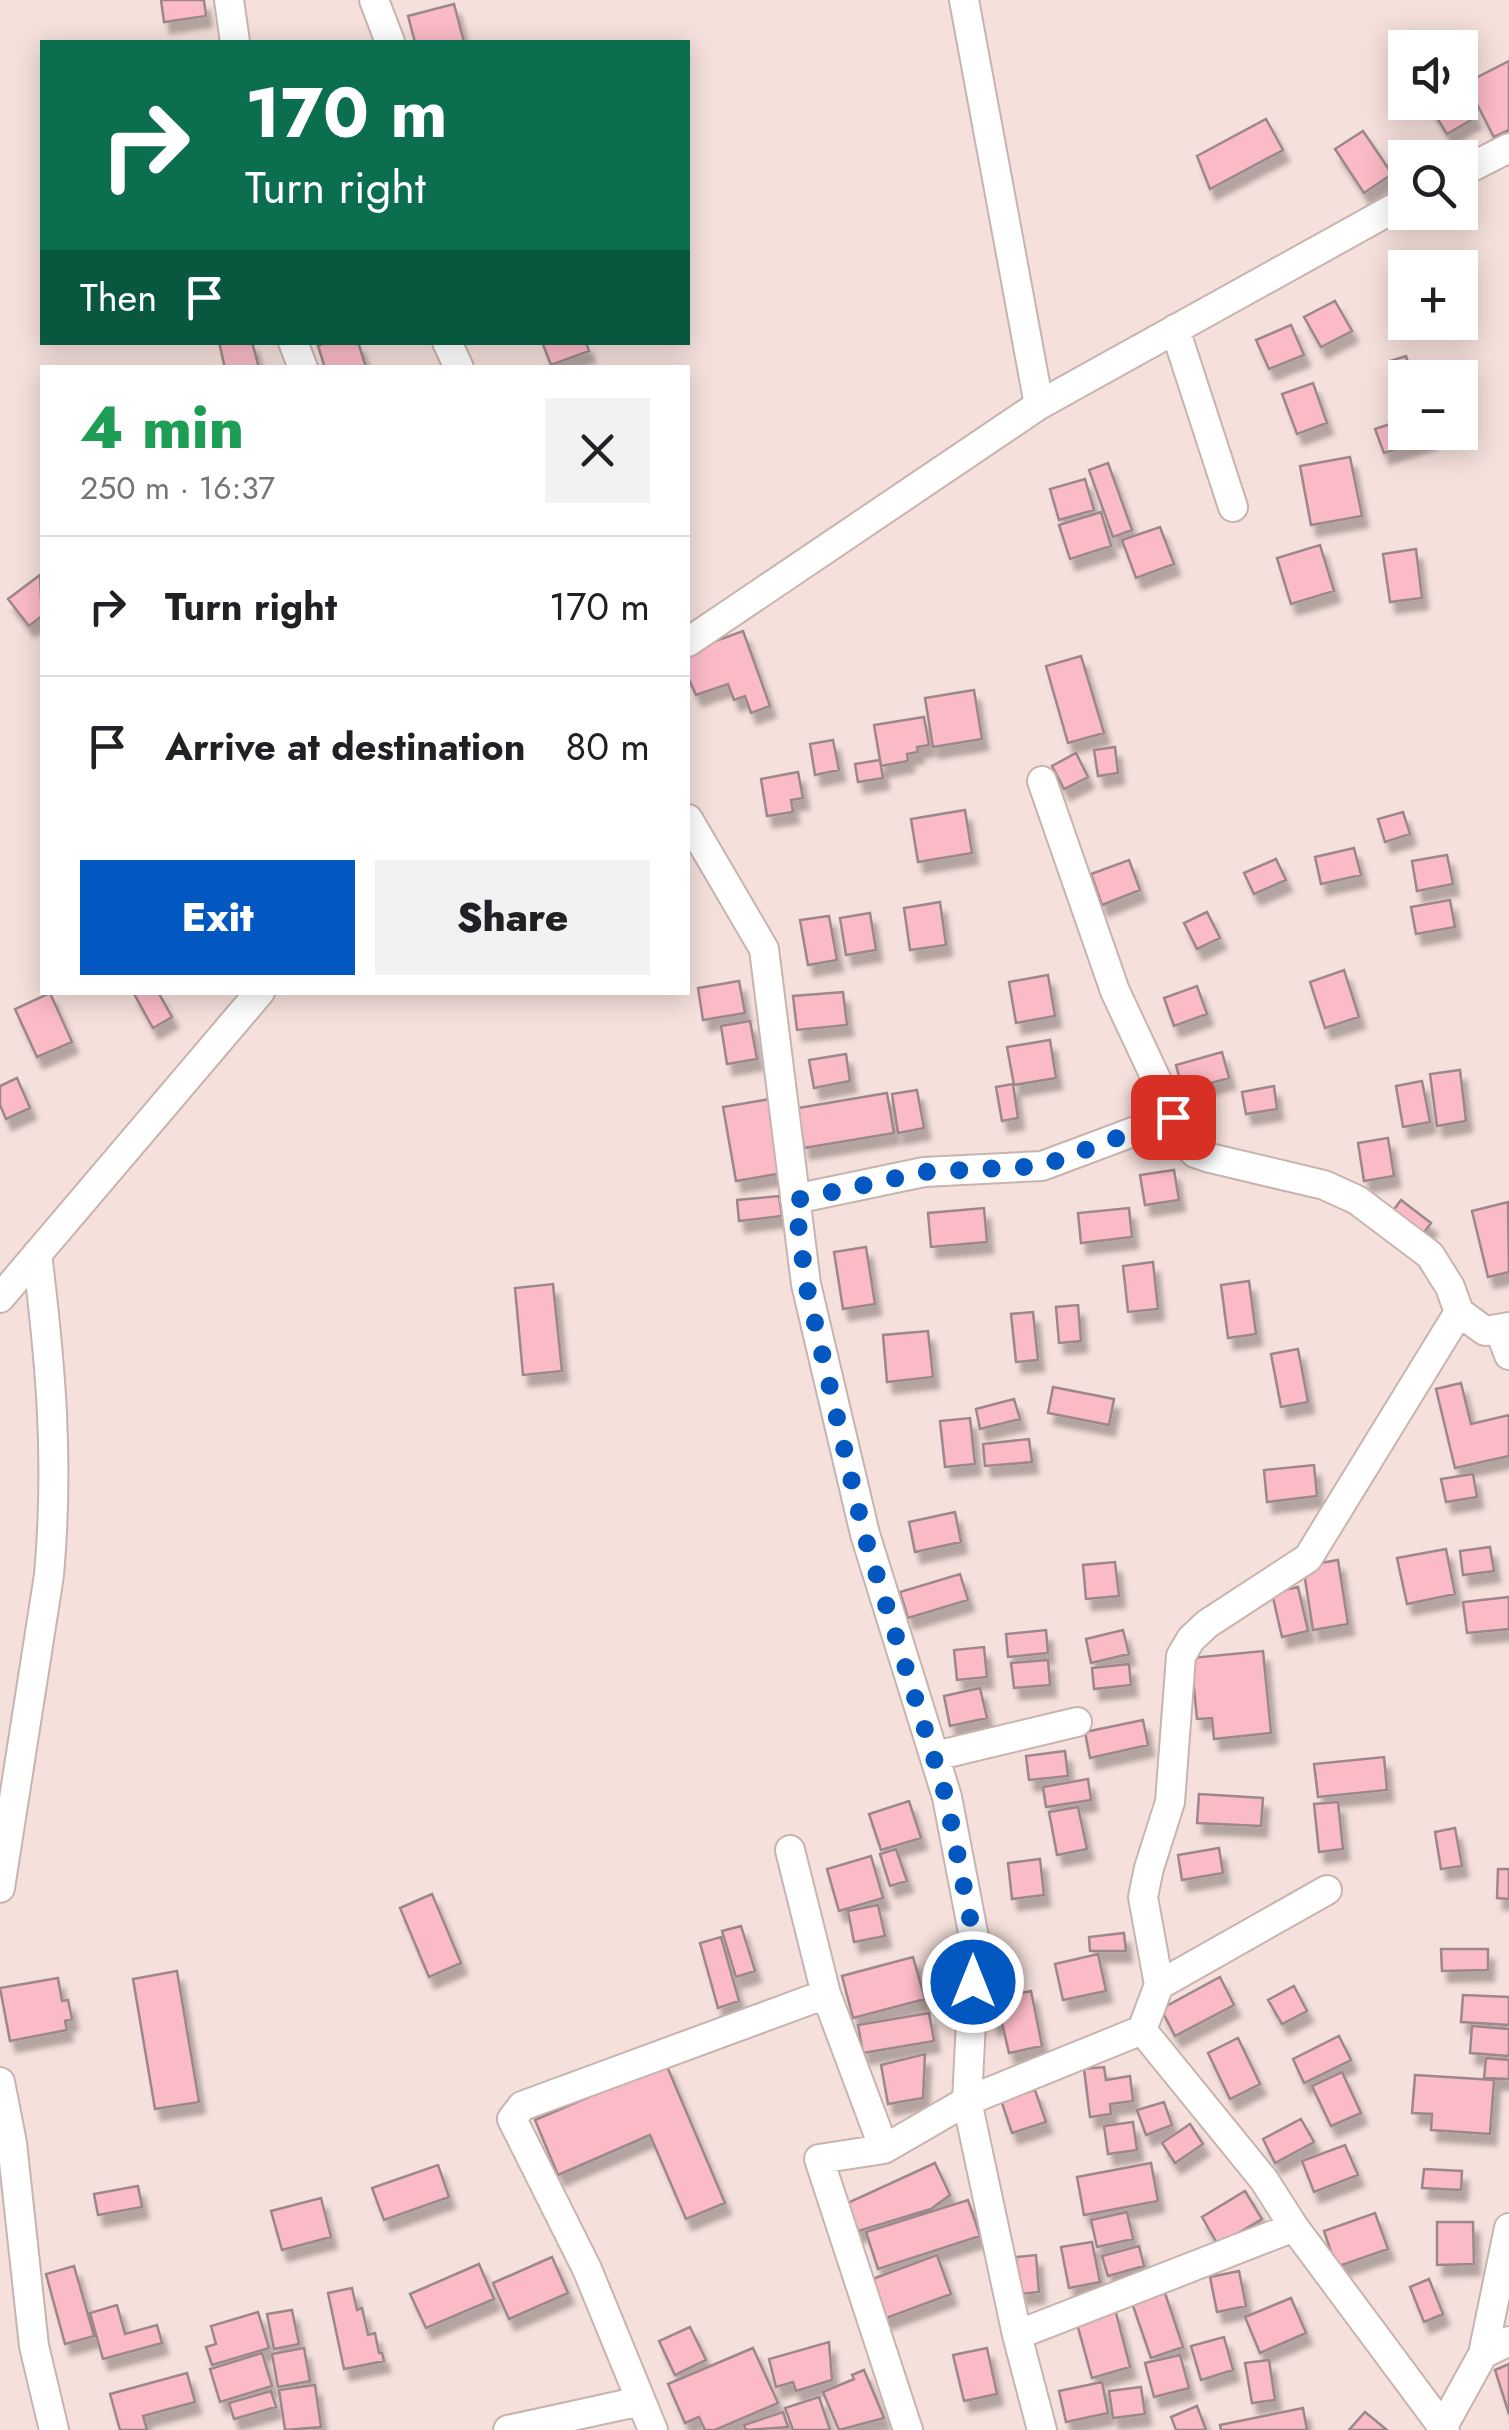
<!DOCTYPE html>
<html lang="en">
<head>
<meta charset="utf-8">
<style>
  :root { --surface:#fff; --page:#f2f2f2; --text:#202124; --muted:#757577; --line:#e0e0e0; --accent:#0257c0 }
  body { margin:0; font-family:Jost,sans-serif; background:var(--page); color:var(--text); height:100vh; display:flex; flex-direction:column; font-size:38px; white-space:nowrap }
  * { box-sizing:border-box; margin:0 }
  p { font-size:32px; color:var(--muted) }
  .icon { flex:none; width:55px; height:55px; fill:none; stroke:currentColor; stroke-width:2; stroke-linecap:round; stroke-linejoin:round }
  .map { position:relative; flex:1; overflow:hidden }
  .side { position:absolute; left:40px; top:365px; width:650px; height:630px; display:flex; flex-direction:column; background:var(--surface); border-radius:0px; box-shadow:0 5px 25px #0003 }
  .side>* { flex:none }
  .banner { position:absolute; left:40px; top:40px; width:650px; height:305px; border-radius:0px; box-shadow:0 5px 25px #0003; background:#0b6e4f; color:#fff; overflow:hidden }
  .buttons { position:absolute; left:1388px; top:30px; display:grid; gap:20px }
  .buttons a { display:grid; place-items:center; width:90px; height:90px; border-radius:0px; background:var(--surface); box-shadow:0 5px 25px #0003; font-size:50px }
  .pin { position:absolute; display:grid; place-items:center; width:85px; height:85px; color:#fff; margin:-42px; border-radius:20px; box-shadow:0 5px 15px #0006 }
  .me { position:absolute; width:110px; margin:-55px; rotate:0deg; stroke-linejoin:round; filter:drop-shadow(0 0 8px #0008) }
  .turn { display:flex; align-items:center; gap:35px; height:210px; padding:0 40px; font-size:45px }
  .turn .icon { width:130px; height:130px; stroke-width:2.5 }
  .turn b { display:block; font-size:70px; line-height:85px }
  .then { display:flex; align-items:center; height:95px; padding:0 40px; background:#0003; gap:20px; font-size:38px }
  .round { display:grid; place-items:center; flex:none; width:105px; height:105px; border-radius:0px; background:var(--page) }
  .head { display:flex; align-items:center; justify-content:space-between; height:170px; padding:0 40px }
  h1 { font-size:60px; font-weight:800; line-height:75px; color:#1e9e55 }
  .cta { display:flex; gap:20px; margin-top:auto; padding:20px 40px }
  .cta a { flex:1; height:115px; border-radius:0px; background:var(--accent); color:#fff; font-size:40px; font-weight:800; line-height:115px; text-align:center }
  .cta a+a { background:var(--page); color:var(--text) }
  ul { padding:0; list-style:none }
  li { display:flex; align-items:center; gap:30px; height:140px; padding:0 40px; border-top:2px solid var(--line) }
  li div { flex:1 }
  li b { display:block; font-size:38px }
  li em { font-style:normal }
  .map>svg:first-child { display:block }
  .building { fill:#fabac6; stroke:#9c888c; stroke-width:2.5; filter:url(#shadow) }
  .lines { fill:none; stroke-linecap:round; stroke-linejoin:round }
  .minor-casing { stroke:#c8b4af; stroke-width:32 }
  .minor { stroke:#fff; stroke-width:28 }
  .route { stroke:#0257c0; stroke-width:18; stroke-dasharray:0 32.4 }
</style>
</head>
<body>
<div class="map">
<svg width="1509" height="2430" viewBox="0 0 1509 2430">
  <defs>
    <filter id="shadow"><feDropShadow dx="6" dy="11" stdDeviation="2.5" flood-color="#0004"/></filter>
  </defs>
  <rect width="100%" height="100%" fill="#f5e0db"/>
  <path class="building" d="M 161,0 L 204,0 L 206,16 L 164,22 Z
    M 454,4 L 464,42 L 415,42 L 408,16 Z
    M 1509,61 L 1509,130 L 1494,137 L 1466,83 Z
    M 1460,89 L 1476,117 L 1447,134 L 1427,102 L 1460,102 Z
    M 1266,119 L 1283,150 L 1210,189 L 1197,156 Z
    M 1363,131 L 1392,174 L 1364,193 L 1335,149 Z
    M 1335,301 L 1352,331 L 1321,347 L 1304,317 Z
    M 1291,325 L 1304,355 L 1269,369 L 1256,340 Z
    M 219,342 L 252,342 L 259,368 L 225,368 Z
    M 326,342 L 358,342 L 366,367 L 325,368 L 318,346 Z
    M 542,342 L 586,342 L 589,351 L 551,365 Z
    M 1406,356 L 1413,378 L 1405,378 L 1405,408 L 1390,361 Z
    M 1313,383 L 1327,423 L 1297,434 L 1282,394 Z
    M 1405,419 L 1405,432 L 1429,432 L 1431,438 L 1384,453 L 1375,429 Z
    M 1350,457 L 1362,516 L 1311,525 L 1300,466 Z
    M 1108,463 L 1132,530 L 1113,537 L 1089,470 Z
    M 1085,479 L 1094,510 L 1059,520 L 1050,489 Z
    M 1101,512 L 1111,546 L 1070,559 L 1059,525 Z
    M 1160,527 L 1174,564 L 1136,578 L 1122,540 Z
    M 1320,545 L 1334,591 L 1291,604 L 1277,558 Z
    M 1416,549 L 1422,598 L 1390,602 L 1383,554 Z
    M 40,575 L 42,616 L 29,626 L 8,599 Z
    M 743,631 L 770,706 L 751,713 L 745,696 L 734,700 L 728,684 L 696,695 L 688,677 L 688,651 Z
    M 1081,656 L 1104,733 L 1068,743 L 1046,666 Z
    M 974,690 L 982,739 L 933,747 L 925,698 Z
    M 924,717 L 929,745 L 917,747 L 918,752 L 907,754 L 908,761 L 881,766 L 874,725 Z
    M 833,740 L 839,770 L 815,775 L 810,744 Z
    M 1115,747 L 1118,773 L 1098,776 L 1094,750 Z
    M 1076,753 L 1088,777 L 1064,789 L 1052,766 Z
    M 880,760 L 883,778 L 858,782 L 855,764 Z
    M 798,772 L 803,798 L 791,800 L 793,812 L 767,816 L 761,779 Z
    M 965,810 L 972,853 L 918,862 L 911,819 Z
    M 1403,812 L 1410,834 L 1385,842 L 1378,819 Z
    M 1354,848 L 1361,875 L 1321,884 L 1315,857 Z
    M 1447,855 L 1453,884 L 1417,891 L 1412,861 Z
    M 1276,859 L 1286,880 L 1254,894 L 1244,873 Z
    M 1129,860 L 1140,890 L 1102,905 L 1091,874 Z
    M 1450,900 L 1455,927 L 1416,934 L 1411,907 Z
    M 940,902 L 946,945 L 910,950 L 904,908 Z
    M 1207,912 L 1220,938 L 1197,949 L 1184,923 Z
    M 870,913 L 876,950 L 846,955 L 840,918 Z
    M 829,916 L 837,960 L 808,965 L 800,920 Z
    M 1344,970 L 1359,1017 L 1325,1028 L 1310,982 Z
    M 1048,975 L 1055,1016 L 1016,1023 L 1009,982 Z
    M 739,981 L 745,1013 L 703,1020 L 698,988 Z
    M 1197,986 L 1207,1014 L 1174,1026 L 1164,998 Z
    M 133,992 L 158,992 L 172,1017 L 153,1028 Z
    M 843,992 L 847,1025 L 797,1030 L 793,996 Z
    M 50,993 L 72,1042 L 37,1057 L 15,1009 Z
    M 750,1021 L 757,1059 L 727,1064 L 721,1026 Z
    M 1050,1040 L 1056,1078 L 1014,1085 L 1007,1047 Z
    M 1222,1052 L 1229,1078 L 1183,1091 L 1176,1065 Z
    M 846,1054 L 850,1081 L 814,1088 L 809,1060 Z
    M 1460,1070 L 1466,1121 L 1437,1126 L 1430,1074 Z
    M 17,1078 L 30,1108 L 6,1119 L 0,1105 L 0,1086 Z
    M 1422,1081 L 1430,1122 L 1403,1127 L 1396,1086 Z
    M 1013,1084 L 1018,1118 L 1002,1121 L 996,1087 Z
    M 1274,1086 L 1277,1109 L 1246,1114 L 1242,1092 Z
    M 917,1090 L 924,1128 L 898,1133 L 892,1094 Z
    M 887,1093 L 894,1133 L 804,1148 L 798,1108 Z
    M 770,1099 L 783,1173 L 736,1181 L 723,1107 Z
    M 1388,1138 L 1394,1176 L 1364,1181 L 1358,1143 Z
    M 1174,1170 L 1179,1200 L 1145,1205 L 1140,1175 Z
    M 779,1196 L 782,1216 L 739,1221 L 737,1200 Z
    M 1401,1200 L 1431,1223 L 1420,1238 L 1390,1215 Z
    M 1508,1202 L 1509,1272 L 1488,1277 L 1472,1211 Z
    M 984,1208 L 987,1242 L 931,1247 L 928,1213 Z
    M 1129,1208 L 1132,1237 L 1081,1243 L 1078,1213 Z
    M 866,1247 L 875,1304 L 843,1309 L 834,1252 Z
    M 1153,1262 L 1158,1309 L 1128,1312 L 1123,1266 Z
    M 1249,1281 L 1256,1334 L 1228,1338 L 1221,1285 Z
    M 553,1284 L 562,1371 L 523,1375 L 515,1288 Z
    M 1078,1305 L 1081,1341 L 1059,1343 L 1056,1307 Z
    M 1033,1312 L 1038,1360 L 1016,1362 L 1011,1314 Z
    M 928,1331 L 933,1377 L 887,1382 L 883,1335 Z
    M 1298,1349 L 1308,1402 L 1281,1407 L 1271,1354 Z
    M 1461,1383 L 1471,1424 L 1509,1415 L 1509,1456 L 1455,1468 L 1436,1389 Z
    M 1053,1387 L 1114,1399 L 1109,1425 L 1048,1413 Z
    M 1014,1399 L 1020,1419 L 980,1429 L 976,1409 Z
    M 970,1418 L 975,1464 L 945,1467 L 940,1421 Z
    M 1029,1439 L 1032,1462 L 985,1466 L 983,1444 Z
    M 1314,1465 L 1317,1496 L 1267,1502 L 1264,1470 Z
    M 1473,1474 L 1477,1497 L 1446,1502 L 1441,1479 Z
    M 955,1512 L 961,1542 L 915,1552 L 909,1522 Z
    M 1490,1547 L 1494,1571 L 1463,1575 L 1460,1551 Z
    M 1446,1549 L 1455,1594 L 1407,1604 L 1397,1558 Z
    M 1338,1560 L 1348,1624 L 1313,1630 L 1303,1566 Z
    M 1115,1562 L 1119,1596 L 1086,1599 L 1083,1565 Z
    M 960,1574 L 968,1600 L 908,1618 L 900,1592 Z
    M 1298,1587 L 1308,1631 L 1282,1637 L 1272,1593 Z
    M 1509,1597 L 1509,1629 L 1467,1633 L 1463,1602 Z
    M 1046,1630 L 1048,1653 L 1008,1657 L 1006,1634 Z
    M 1123,1630 L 1129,1654 L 1091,1663 L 1086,1639 Z
    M 984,1647 L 987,1677 L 957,1680 L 954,1650 Z
    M 1263,1651 L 1271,1733 L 1214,1739 L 1212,1718 L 1197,1719 L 1191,1658 Z
    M 1048,1660 L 1050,1685 L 1014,1688 L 1011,1663 Z
    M 1129,1664 L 1131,1685 L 1094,1689 L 1092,1668 Z
    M 980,1688 L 987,1718 L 950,1726 L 944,1696 Z
    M 1143,1720 L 1148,1745 L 1090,1758 L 1085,1732 Z
    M 1065,1751 L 1068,1776 L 1029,1780 L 1026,1756 Z
    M 1384,1757 L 1387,1790 L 1318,1797 L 1314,1764 Z
    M 1088,1779 L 1091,1800 L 1046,1807 L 1043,1787 Z
    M 1199,1794 L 1263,1798 L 1261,1826 L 1197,1823 Z
    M 909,1801 L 921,1838 L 881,1850 L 869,1814 Z
    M 1338,1802 L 1343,1849 L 1319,1852 L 1314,1804 Z
    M 1078,1807 L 1087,1849 L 1057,1855 L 1049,1812 Z
    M 1455,1828 L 1462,1866 L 1441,1869 L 1435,1832 Z
    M 1219,1848 L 1223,1873 L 1182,1880 L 1178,1855 Z
    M 896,1849 L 907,1881 L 890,1886 L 880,1854 Z
    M 871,1856 L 883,1898 L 839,1911 L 827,1869 Z
    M 1040,1859 L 1044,1895 L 1012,1899 L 1008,1863 Z
    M 1498,1869 L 1509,1869 L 1509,1899 L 1497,1898 Z
    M 432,1894 L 461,1963 L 429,1977 L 400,1908 Z
    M 878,1905 L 885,1936 L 854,1942 L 848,1911 Z
    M 741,1926 L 755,1971 L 736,1977 L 722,1931 Z
    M 1124,1933 L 1126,1951 L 1090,1951 L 1089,1937 Z
    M 721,1937 L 739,2001 L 718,2008 L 700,1943 Z
    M 1441,1949 L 1488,1949 L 1488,1970 L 1442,1971 Z
    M 1098,1954 L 1106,1991 L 1063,2000 L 1055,1964 Z
    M 913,1957 L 925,1999 L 853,2018 L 842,1976 Z
    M 177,1971 L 199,2102 L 155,2109 L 133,1979 Z
    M 1220,1977 L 1234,2005 L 1175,2036 L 1161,2009 Z
    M 58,1978 L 62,2001 L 68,2000 L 72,2019 L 65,2021 L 67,2030 L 10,2041 L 0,1988 Z
    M 1294,1986 L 1307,2011 L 1282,2024 L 1268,2000 Z
    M 1031,1991 L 1042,2046 L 1009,2053 L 1002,2023 L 993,2025 L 988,2000 Z
    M 1463,1995 L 1509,1997 L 1509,2025 L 1461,2022 Z
    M 929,2013 L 934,2041 L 863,2053 L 858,2025 Z
    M 1472,2026 L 1509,2029 L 1509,2056 L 1470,2053 Z
    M 1339,2036 L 1351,2060 L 1304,2083 L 1293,2059 Z
    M 1238,2038 L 1260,2084 L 1230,2099 L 1208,2053 Z
    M 925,2054 L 923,2098 L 888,2104 L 881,2065 Z
    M 1486,2058 L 1509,2060 L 1509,2079 L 1484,2078 Z
    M 666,2064 L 725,2203 L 686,2219 L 650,2135 L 558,2175 L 535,2120 Z
    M 1104,2067 L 1106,2080 L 1130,2076 L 1133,2101 L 1110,2104 L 1111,2114 L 1090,2117 L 1084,2069 Z
    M 1342,2072 L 1361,2113 L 1331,2126 L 1312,2086 Z
    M 1415,2075 L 1494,2080 L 1490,2134 L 1431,2130 L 1432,2114 L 1412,2113 Z
    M 1035,2090 L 1046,2122 L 1012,2133 L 1001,2100 Z
    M 1164,2102 L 1172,2125 L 1146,2135 L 1137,2110 Z
    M 1301,2119 L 1314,2142 L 1275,2163 L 1263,2139 Z
    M 1133,2122 L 1137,2150 L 1108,2154 L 1104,2126 Z
    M 1190,2124 L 1203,2144 L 1175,2163 L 1162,2143 Z
    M 1345,2145 L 1358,2175 L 1314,2192 L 1302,2161 Z
    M 935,2163 L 950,2195 L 931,2209 L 855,2232 L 841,2206 Z
    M 1151,2163 L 1158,2201 L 1084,2215 L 1077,2177 Z
    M 438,2165 L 449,2197 L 384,2220 L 372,2188 Z
    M 1424,2169 L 1462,2171 L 1461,2190 L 1422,2188 Z
    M 138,2186 L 142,2207 L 98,2215 L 94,2194 Z
    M 1245,2191 L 1262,2219 L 1218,2245 L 1202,2217 Z
    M 321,2198 L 331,2237 L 282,2250 L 271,2211 Z
    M 968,2200 L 980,2236 L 878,2269 L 866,2232 Z
    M 1127,2212 L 1133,2239 L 1097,2247 L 1091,2220 Z
    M 1375,2213 L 1388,2249 L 1336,2267 L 1324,2231 Z
    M 1437,2222 L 1473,2222 L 1474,2264 L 1437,2265 Z
    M 1092,2242 L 1100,2282 L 1069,2288 L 1061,2247 Z
    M 1139,2246 L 1144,2266 L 1108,2276 L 1102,2256 Z
    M 937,2255 L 951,2294 L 881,2320 L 867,2281 Z
    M 1036,2255 L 1039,2292 L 1020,2294 L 1016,2257 Z
    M 552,2257 L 568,2293 L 509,2319 L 493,2283 Z
    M 479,2264 L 494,2299 L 426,2328 L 410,2294 Z
    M 74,2266 L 94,2336 L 65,2344 L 46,2274 Z
    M 1239,2271 L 1246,2306 L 1217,2312 L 1210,2277 Z
    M 1429,2279 L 1443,2314 L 1424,2322 L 1410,2287 Z
    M 352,2288 L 357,2310 L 362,2308 L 368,2335 L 375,2333 L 379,2353 L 382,2353 L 384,2361 L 344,2369 L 328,2293 Z
    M 1165,2293 L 1183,2347 L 1151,2358 L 1132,2303 Z
    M 1291,2298 L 1306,2333 L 1260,2353 L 1245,2317 Z
    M 117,2305 L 125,2334 L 157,2325 L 162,2343 L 103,2359 L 90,2313 Z
    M 1115,2309 L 1130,2367 L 1092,2378 L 1076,2320 Z
    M 292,2310 L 299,2344 L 274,2349 L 267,2314 Z
    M 258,2312 L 269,2348 L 212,2365 L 206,2347 L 216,2344 L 211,2326 Z
    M 690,2327 L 706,2360 L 675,2375 L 659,2341 Z
    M 1224,2337 L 1233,2370 L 1201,2380 L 1191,2346 Z
    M 829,2342 L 832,2380 L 796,2391 L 793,2382 L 776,2387 L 769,2359 Z
    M 304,2348 L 310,2381 L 278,2387 L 272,2354 Z
    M 753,2348 L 778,2403 L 715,2430 L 705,2430 L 699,2417 L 685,2423 L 668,2384 Z
    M 987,2348 L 997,2394 L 964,2401 L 953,2355 Z
    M 262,2353 L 272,2386 L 220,2402 L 210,2369 Z
    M 1180,2355 L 1189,2388 L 1154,2397 L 1145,2363 Z
    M 1269,2360 L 1275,2400 L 1252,2403 L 1245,2363 Z
    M 1509,2364 L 1509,2414 L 1495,2370 Z
    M 864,2370 L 884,2418 L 839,2430 L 823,2392 L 854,2379 L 852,2375 Z
    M 187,2373 L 195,2402 L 143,2416 L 147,2430 L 120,2430 L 110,2394 Z
    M 1102,2382 L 1108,2413 L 1066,2422 L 1059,2391 Z
    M 315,2385 L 321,2427 L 285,2430 L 279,2390 Z
    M 1141,2387 L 1145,2414 L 1113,2418 L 1109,2391 Z
    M 271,2391 L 276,2407 L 234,2419 L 229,2403 Z
    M 819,2397 L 830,2430 L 793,2430 L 785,2408 Z
    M 1197,2406 L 1206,2430 L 1176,2430 L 1171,2417 Z
    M 1303,2408 L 1307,2430 L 1221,2430 L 1220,2425 Z
    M 783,2412 L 788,2427 L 746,2430 L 744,2425 Z
    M 1365,2412 L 1387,2430 L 1349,2430 Z"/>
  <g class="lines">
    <defs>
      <path id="minor" d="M 229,0 L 235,42
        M 374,0 L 390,42
        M 964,0 L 1039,405
        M 1460,173 L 1509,148
        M 1175,329 L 1233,507
        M 293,342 L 303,368
        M 447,342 L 459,368
        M 688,642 L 1039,405 L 1405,202
        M 1042,781 L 1115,991 L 1187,1145 L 1195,1153 L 1210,1158 L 1324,1185 L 1357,1200 L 1430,1255 L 1450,1287 L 1459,1312 L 1308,1558 L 1207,1624 L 1191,1639 L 1181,1656 L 1170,1802 L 1149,1868 L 1143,1897 L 1159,1985 L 1142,2030
        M 688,819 L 764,949 L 806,1284 L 865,1534 L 947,1797 L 975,1943 L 967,2101 L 1017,2335 L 1042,2430
        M 795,1199 L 924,1172 L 1042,1166 L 1173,1117
        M 0,1298 L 260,992
        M 1459,1312 L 1485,1331 L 1509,1327
        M 1499,1329 L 1509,1355
        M 935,1756 L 1077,1722
        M 790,1850 L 826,1994 L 884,2149
        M 0,1888 L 49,1575 C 59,1462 51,1366 37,1254
        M 1159,1985 L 1327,1890
        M 0,2082 L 12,2143 L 34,2346 L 54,2430
        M 1017,2335 L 1294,2227
        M 1483,2354 L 1509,2228
        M 508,2430 L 641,2401
        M 653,2430 L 587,2269 L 512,2119 L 522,2106 L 826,1994
        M 908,2430 L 819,2159 L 884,2149 L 967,2101 L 1142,2030 L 1264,2180 L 1294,2227 L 1445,2430
        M 1441,2430 L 1483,2354 L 1509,2341"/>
    </defs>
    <use href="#minor" class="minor-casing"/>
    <use href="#minor" class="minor"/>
  </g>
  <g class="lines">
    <path class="route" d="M 973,1982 L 975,1943 L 946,1797 L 864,1534 L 806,1284 L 795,1200 L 924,1172 L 1042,1166 L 1173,1117"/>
  </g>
</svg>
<div class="buttons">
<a><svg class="icon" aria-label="sound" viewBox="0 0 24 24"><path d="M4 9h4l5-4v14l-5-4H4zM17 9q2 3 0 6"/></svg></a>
<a><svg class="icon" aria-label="search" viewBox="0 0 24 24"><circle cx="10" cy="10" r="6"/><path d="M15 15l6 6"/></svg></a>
<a>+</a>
<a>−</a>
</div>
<div class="pin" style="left:1173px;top:1117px;background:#d93025"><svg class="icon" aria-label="arrive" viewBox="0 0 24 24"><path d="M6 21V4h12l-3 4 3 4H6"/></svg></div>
<svg class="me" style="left:973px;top:1982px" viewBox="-20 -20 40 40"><circle r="17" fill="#0257c0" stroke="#fff" stroke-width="3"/><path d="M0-11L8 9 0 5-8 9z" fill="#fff"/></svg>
<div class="banner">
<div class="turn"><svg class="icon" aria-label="right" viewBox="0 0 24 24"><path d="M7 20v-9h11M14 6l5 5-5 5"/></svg><div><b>170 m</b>Turn right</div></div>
<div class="then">Then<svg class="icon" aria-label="arrive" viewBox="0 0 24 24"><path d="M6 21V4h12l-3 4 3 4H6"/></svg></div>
</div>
<section class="side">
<div class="head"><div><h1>4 min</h1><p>250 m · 16:37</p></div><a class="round"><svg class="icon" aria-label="close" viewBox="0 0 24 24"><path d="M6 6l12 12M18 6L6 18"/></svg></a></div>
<ul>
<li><svg class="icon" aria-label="right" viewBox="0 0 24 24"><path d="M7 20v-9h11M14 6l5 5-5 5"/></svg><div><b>Turn right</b></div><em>170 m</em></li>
<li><svg class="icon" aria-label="arrive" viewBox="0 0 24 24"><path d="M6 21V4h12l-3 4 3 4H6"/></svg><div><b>Arrive at destination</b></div><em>80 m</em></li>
</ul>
<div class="cta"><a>Exit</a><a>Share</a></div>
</section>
</div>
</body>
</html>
